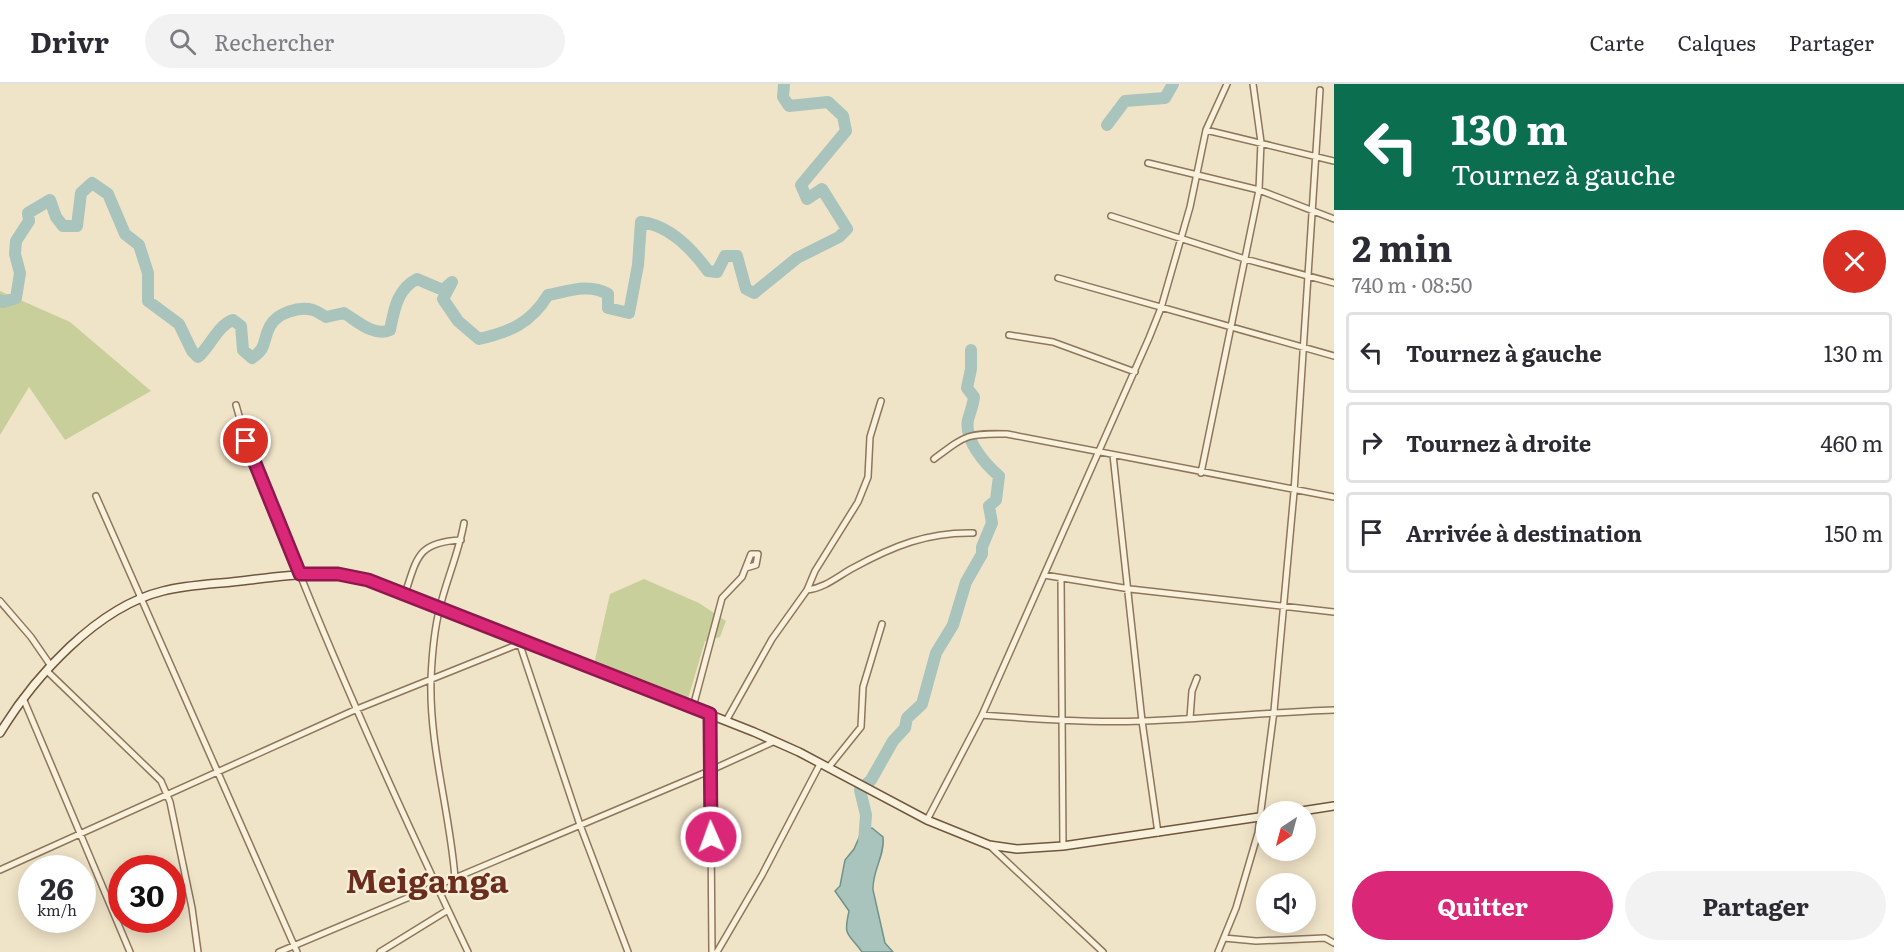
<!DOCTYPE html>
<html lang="fr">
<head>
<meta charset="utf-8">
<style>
  :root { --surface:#fff; --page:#f2f2f3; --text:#2b2b33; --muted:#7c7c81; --line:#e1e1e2; --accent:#db2777 }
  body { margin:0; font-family:Literata,serif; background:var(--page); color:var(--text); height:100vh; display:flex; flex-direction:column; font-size:22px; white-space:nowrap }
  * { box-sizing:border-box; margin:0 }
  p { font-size:20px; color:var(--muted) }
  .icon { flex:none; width:33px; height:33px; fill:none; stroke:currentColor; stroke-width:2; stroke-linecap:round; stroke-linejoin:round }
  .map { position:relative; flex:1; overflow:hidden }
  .details { display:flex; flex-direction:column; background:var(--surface); width:570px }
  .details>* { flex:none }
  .banner { background:#0b6e4f; color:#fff; overflow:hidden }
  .needle { width:39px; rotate:216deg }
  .controls { position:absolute; left:1256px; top:717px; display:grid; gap:12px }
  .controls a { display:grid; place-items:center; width:60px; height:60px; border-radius:50%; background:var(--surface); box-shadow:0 3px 15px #0003; font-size:30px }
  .speed { position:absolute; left:18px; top:771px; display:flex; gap:12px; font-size:30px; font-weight:700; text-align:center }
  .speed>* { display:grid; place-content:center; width:78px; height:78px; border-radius:50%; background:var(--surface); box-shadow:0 3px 15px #0003; line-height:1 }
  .speed small { font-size:15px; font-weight:400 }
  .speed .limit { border:9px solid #d22; background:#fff; color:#111 }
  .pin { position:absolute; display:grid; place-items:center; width:51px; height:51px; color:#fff; margin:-26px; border:3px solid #fff; border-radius:50%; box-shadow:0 2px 6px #0007 }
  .me { position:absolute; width:66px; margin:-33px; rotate:358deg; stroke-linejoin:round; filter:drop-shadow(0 0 4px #0008) }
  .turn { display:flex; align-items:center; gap:21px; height:126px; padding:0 18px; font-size:27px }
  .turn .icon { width:78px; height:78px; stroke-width:2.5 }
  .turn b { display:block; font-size:42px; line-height:51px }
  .round { display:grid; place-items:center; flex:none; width:63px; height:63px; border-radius:32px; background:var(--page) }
  .headline { display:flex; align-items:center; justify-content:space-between; height:102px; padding:0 18px }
  h1 { font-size:36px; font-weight:700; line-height:45px }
  .primary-button { display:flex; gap:12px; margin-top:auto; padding:12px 18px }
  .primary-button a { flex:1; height:69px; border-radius:36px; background:var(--accent); color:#fff; font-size:24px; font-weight:700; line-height:69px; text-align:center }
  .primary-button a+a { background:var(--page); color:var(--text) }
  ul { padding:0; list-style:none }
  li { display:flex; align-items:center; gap:18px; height:81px; margin:0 12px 9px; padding:0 6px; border:3px solid var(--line); border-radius:6px }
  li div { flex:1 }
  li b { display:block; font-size:22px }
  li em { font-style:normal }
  header { display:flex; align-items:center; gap:36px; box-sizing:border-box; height:84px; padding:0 30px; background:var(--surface); border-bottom:2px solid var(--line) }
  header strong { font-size:28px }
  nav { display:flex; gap:33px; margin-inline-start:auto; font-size:21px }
  .search { width:420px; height:54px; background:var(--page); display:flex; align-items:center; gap:15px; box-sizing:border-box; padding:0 21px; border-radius:33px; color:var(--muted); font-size:22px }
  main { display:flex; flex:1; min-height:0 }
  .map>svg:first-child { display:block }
  .green { fill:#c9cf9b }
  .water { fill:#a9c4bc; stroke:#6f938a; stroke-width:1.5 }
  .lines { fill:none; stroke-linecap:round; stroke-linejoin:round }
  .river { stroke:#a9c4bc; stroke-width:12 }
  .street-casing { stroke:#8d765c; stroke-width:8 }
  .secondary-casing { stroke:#6f573f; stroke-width:10 }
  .street { stroke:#faf1dc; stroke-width:5 }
  .secondary { stroke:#faf1dc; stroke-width:7 }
  .route-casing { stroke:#8e194d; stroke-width:15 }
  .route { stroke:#db2777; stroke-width:10 }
  .labels { text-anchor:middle; stroke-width:4.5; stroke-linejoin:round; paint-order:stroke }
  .town-label { font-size:33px; font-weight:bold; fill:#6b2e1e; stroke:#f7eed8 }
</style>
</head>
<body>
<header>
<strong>Drivr</strong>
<div class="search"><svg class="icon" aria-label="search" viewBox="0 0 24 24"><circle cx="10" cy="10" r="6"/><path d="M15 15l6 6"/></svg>Rechercher</div>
<nav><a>Carte</a><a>Calques</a><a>Partager</a></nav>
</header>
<main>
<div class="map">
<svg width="1334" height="868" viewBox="0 0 1334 868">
  <rect width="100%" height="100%" fill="#f0e4c8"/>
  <path class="green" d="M 0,207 L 70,238 L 151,307 L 65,356 L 29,303 L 0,351 Z
    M 644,495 L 699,519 L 726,537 L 720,553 L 705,557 L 685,625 L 592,589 L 610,510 Z"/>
  <path class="water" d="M 872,744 L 883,753 C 885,772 872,787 873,806 L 885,859 L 893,868 L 862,868 C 848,848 843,854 849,827 L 835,807 L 840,802 L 845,776 L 854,765 L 862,747 Z"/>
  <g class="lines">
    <path class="river" d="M 1107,41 L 1125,17 L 1165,14 L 1173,0
      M 0,216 L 3,218 L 16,214 L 20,189 L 15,170 L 16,157 L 29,137 L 28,129 L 50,116 L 56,133 L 63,142 L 77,142 L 81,109 L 92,99 L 108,110 L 125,150 L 139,161 L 148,189 L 148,217 L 179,240 L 192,267 L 198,273 C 210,263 218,241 233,236 L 241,242 L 243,266 L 252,274 C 268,263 262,257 270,242 C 277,229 299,222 313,226 C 317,227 322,231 326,233 L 344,229 C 357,237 374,253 390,246 C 394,226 397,205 417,195 L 443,206 L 452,198 L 443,215 L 458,237 L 479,255 C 510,248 531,239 548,211 C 569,207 589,199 608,210 L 608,224 L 629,229 L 638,181 L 641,138 C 669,141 692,165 708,187 L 717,188 L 725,172 L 737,172 L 746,205 L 754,209 L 797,174 L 839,153 L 847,145 L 822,105 L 807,115 L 801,101 L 846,47 L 843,32 L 828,18 L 789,22 L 783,13 L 784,0
      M 864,759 L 866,731 L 860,706 L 871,696 L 893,657 L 905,644 L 907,634 L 922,620 L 936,569 L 953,541 L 966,498 L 982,470 L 982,463 L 992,439 L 989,422 L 996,416 L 999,392 C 985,380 964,356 968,336 C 970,328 973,322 974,313 L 967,304 L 971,285 L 971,266"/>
    <defs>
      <path id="street" d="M 1206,46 L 1334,77
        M 1148,79 L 1259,106 L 1334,135
        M 1111,132 L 1245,175 L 1334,199
        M 1058,194 L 1334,272
        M 1009,251 L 1053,258 L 1135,288
        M 236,321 C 250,373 274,423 293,473 C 346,607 406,738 468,868
        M 1113,371 L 1142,637 L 1158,749
        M 934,375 C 966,351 967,349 1007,350 L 1334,413
        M 1201,389 L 1259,106 L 1261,58 L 1253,0
        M 96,412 L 297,868
        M 1044,491 L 1130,505 L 1334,528
        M 1061,494 L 1063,762
        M 807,506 C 825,504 838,492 853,484 C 893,462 928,448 973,449
        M 405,510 C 417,473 418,458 461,456
        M 0,517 L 31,553 L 51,582
        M 519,558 L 580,741 L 628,868
        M 47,587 L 161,697 L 170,718 L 192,824 L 198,868
        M 23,614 L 130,868
        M 693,623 L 722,514 L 742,493 L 751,470 L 758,470 L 756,481 L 746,484
        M 710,630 L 712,868
        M 982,631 C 1036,635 1089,639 1142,637 C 1206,635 1270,628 1334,626
        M 1190,634 L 1192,607 L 1197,594
        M 726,637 L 772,555 L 807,506 L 815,487 L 858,418 L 868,393 L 870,353 L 881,317
        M 828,684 L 861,643 L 863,603 L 882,540
        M 927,736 L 982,631 L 1149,254 L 1161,224 L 1190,123 L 1206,46 L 1227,0
        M 990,762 L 1103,868
        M 0,786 L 357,625 L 519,560
        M 455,794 C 450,728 429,662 431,595 C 432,571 434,546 440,523 C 447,494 459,468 464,439
        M 1224,854 L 1256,857 L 1325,854 L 1334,859
        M 279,868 L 709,687 L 775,657
        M 380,868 L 448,826
        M 717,868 L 762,791 L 820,680
        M 1218,868 L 1236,824 L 1258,749 L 1274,627 L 1294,408 L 1320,6"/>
      <path id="secondary" d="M 0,649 C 34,593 97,523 163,507 C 191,500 221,500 249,496 C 296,490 336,485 381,501 L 754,648 L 799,668 L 927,736 L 989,761 L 1017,765 L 1063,762 L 1266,732
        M 1295,728 L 1334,722"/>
    </defs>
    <use href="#street" class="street-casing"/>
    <use href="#secondary" class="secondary-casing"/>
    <use href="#street" class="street"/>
    <use href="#secondary" class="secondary"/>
  </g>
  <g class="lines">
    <defs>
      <path id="route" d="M 246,357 L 300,490 L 338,490 L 368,496 L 710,630 L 711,753"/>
    </defs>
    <use href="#route" class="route-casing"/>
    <use href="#route" class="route"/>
  </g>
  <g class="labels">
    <g class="town-label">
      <text x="427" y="809">Meiganga</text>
    </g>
  </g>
</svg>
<div class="controls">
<a><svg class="needle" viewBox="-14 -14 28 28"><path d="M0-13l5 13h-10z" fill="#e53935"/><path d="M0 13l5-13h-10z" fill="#7c7c81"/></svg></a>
<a><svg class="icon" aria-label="sound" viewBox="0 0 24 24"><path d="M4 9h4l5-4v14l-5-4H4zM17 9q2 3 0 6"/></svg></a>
</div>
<div class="speed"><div>26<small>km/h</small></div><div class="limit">30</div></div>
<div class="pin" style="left:246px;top:357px;background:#d93025"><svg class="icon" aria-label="arrive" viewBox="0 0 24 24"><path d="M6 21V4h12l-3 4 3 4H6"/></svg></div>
<svg class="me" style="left:711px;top:753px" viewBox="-20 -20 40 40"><circle r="17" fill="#db2777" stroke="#fff" stroke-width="3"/><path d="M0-11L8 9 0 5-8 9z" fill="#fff"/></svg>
</div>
<section class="details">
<div class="banner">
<div class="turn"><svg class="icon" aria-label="left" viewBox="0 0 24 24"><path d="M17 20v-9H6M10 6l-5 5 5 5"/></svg><div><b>130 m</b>Tournez à gauche</div></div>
</div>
<div class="headline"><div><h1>2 min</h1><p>740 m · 08:50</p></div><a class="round" style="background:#d93025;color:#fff"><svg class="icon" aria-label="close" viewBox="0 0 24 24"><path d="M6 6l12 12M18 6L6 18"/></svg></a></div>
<ul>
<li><svg class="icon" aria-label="left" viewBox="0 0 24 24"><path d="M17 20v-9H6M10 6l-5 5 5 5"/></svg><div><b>Tournez à gauche</b></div><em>130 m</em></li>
<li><svg class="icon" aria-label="right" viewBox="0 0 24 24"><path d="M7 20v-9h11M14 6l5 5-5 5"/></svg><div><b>Tournez à droite</b></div><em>460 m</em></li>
<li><svg class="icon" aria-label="arrive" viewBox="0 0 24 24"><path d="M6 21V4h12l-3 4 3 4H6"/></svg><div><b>Arrivée à destination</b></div><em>150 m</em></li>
</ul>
<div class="primary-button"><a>Quitter</a><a>Partager</a></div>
</section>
</main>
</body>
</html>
